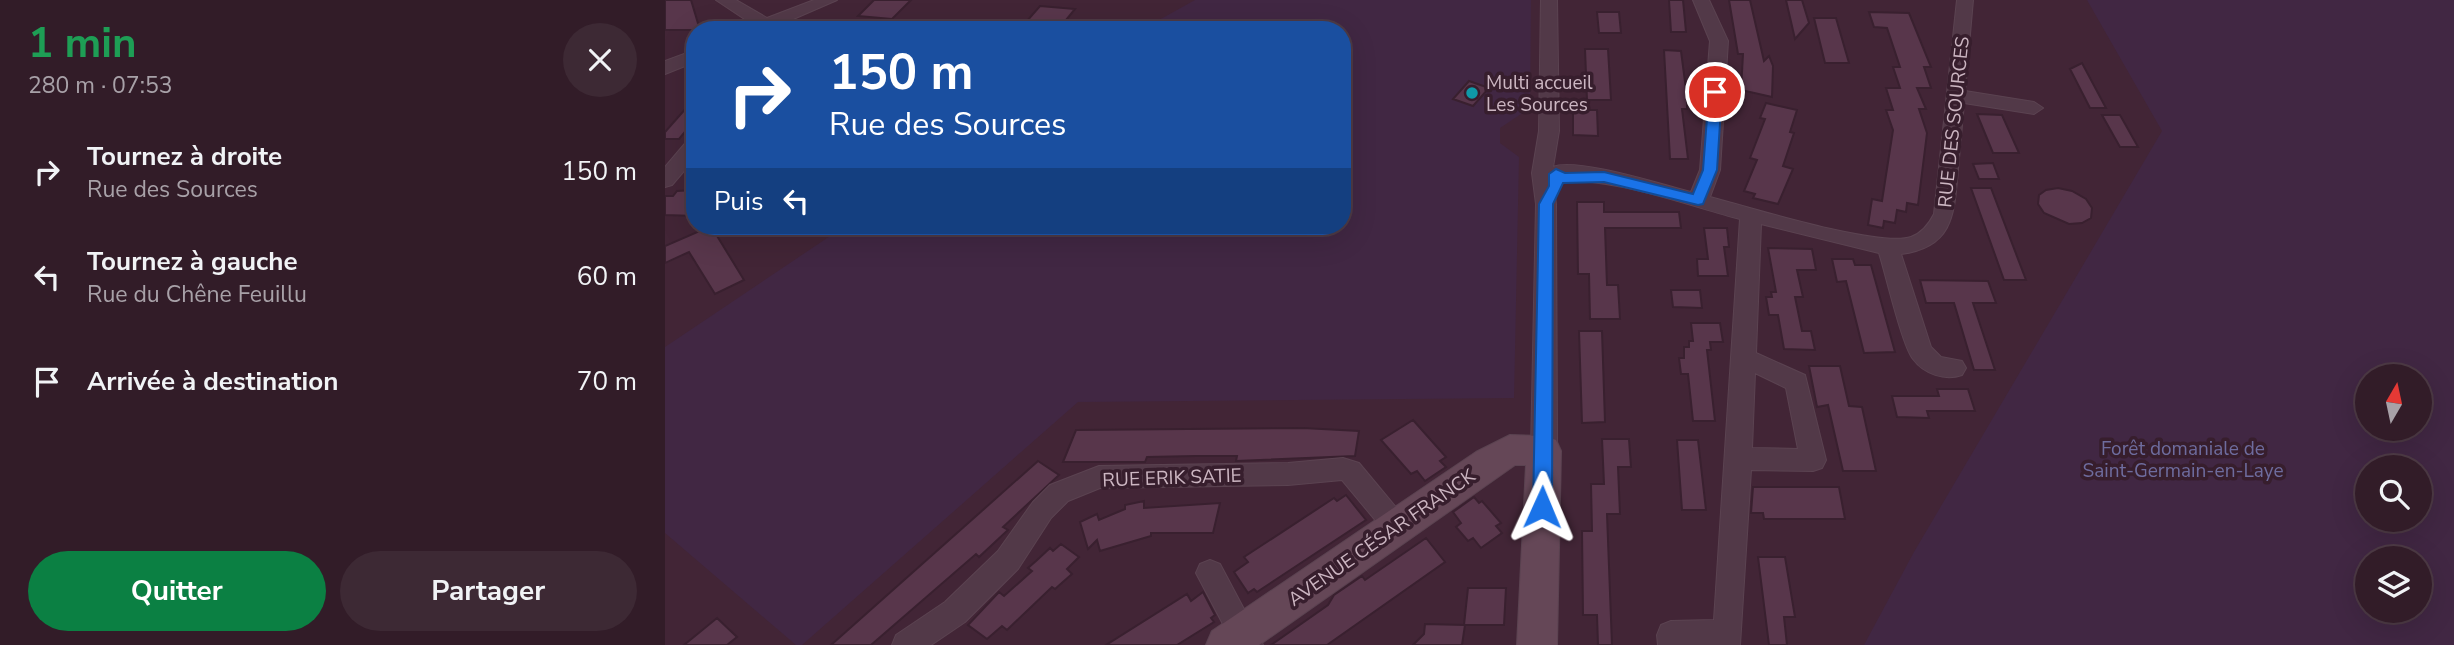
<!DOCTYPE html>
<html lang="fr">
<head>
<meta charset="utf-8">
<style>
  :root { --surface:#321c28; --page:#3d2934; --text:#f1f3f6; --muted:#a8a1a8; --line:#4d3a45; --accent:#0b8043 }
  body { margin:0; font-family:"Nunito Sans",sans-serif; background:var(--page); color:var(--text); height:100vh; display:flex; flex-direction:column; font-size:26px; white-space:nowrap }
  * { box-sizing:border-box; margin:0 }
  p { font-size:23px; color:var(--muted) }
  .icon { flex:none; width:38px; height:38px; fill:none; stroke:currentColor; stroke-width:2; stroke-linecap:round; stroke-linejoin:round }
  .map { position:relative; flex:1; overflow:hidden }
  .sheet { display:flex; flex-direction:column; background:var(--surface); width:665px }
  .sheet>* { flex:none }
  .hud { position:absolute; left:21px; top:21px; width:665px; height:214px; border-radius:28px; box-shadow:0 7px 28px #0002,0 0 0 2px var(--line); background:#1a4fa0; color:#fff; overflow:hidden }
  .needle { width:46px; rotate:9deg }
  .controls { position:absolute; left:1690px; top:364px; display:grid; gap:14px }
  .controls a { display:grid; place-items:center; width:77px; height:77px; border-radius:50%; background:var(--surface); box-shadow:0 7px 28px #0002,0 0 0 2px var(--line); font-size:35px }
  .pin { position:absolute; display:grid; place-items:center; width:60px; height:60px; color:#fff; margin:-30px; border:4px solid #fff; border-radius:50%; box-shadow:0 2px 7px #0007 }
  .me { position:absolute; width:77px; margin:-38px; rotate:1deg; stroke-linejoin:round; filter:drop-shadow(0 0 5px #0008) }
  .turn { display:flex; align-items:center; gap:24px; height:147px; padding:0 28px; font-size:32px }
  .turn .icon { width:91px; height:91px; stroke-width:2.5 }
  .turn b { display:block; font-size:49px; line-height:60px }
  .then { display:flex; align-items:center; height:66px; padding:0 28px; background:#0003; gap:14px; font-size:26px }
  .round { display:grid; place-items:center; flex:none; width:74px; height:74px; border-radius:37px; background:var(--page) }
  .head { display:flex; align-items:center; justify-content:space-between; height:119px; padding:0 28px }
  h1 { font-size:42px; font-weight:700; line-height:52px; color:#1e9e55 }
  .cta { display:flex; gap:14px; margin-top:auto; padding:14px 28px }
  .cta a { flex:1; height:80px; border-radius:42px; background:var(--accent); color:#fff; font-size:28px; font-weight:700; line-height:80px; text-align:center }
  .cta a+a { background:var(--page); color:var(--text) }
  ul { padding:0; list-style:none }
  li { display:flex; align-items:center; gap:21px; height:105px; padding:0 28px }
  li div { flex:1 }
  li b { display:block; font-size:26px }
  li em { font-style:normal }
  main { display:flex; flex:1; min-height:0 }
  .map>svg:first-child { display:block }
  .green { fill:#412743; fill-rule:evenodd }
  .building { fill:#58364b; stroke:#39202f; stroke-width:2 }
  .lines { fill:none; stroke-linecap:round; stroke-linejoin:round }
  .street-casing { stroke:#5b4351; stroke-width:2 }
  .secondary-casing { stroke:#5b4351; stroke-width:2 }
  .street { fill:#523948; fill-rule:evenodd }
  .secondary { fill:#654757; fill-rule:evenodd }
  .route { fill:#1a73e8; stroke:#114b97; stroke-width:2 }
  .culture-dot { fill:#0f9aa8; stroke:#371e2d; stroke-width:2.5 }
  .labels { text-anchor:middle; stroke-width:7; stroke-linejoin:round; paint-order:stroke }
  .poi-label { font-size:19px; fill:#ccb6c2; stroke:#371e2d; text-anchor:start }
  .street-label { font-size:19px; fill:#ccb6c2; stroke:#371e2d }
  .park-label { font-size:19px; fill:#6e6c9e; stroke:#371e2d }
</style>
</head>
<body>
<main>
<section class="sheet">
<div class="head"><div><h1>1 min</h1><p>280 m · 07:53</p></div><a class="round"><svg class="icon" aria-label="close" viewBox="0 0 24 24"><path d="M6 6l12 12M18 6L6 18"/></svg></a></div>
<ul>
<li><svg class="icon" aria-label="right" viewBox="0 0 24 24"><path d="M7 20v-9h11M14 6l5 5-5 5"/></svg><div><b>Tournez à droite</b><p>Rue des Sources</p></div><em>150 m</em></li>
<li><svg class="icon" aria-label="left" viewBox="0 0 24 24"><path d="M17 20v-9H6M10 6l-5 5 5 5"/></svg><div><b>Tournez à gauche</b><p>Rue du Chêne Feuillu</p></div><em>60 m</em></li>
<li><svg class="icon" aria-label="arrive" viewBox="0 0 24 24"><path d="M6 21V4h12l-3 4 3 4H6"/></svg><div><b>Arrivée à destination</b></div><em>70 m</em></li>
</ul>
<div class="cta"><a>Quitter</a><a>Partager</a></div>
</section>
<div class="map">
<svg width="1789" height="645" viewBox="0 0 1789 645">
  <rect width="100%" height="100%" fill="#422536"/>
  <path class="green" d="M 530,0 L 866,0 L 865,108 L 835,128 L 835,143 L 854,157 L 849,398 L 413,402 L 137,645 L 131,645 L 0,533 L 0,347 L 180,226 L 677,226 L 677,30 L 476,30 Z
    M 1422,0 L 1789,0 L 1789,645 L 1199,645 L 1249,552 L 1497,131 ZM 1703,376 L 1755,376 L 1755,429 L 1703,429 ZM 1703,467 L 1755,467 L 1755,520 L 1703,520 ZM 1703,558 L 1755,558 L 1755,611 L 1703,611 Z"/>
  <path class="building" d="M 0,0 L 26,0 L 35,30 L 0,30 Z
    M 209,0 L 246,0 L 227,19 L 193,16 Z
    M 1004,0 L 1018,0 L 1021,32 L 1006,32 Z
    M 1064,0 L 1085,0 L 1099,61 L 1104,56 L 1108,66 L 1107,97 L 1076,90 L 1078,54 L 1073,54 Z
    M 1121,0 L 1137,0 L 1144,23 L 1130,39 Z
    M 375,6 L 410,9 L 393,30 L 354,30 Z
    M 932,12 L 954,12 L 956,33 L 934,33 Z
    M 1204,12 L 1244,13 L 1266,67 L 1259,67 L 1266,88 L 1252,88 L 1261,109 L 1254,109 L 1262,133 L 1253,205 L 1242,203 L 1241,212 L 1232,210 L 1230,223 L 1219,221 L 1218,228 L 1203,225 L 1207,199 L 1217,201 L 1228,130 L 1221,110 L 1228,110 L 1221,88 L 1235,88 L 1228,67 L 1235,67 L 1222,28 L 1209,27 Z
    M 1149,18 L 1171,18 L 1184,63 L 1160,63 Z
    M 920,49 L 943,49 L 946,100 L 922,100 Z
    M 999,50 L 1016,51 L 1022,97 L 1022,109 L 1017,109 L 1023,159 L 1005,159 Z
    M 1417,63 L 1441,108 L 1425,108 L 1405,69 Z
    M 804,81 L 824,88 L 808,106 L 788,99 Z
    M 30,98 L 30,120 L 14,139 L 0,139 L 0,132 Z
    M 1101,103 L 1132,110 L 1125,132 L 1129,133 L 1118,166 L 1128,169 L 1113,204 L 1088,198 L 1090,194 L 1079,191 L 1092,160 L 1085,158 L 1100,119 L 1095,118 Z
    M 908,110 L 932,110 L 933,136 L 908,135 Z
    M 1312,114 L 1337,115 L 1354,153 L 1328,153 Z
    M 1437,115 L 1455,115 L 1473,147 L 1455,147 Z
    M 1328,163 L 1334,179 L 1314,179 L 1308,164 Z
    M 1306,188 L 1326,188 L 1361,280 L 1339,280 Z
    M 1393,188 L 1407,191 L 1421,199 L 1427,208 L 1426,218 L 1417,223 L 1404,224 L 1379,213 L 1373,204 L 1374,195 L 1381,190 Z
    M 30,190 L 30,216 L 0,215 L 0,196 L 8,196 L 12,191 Z
    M 912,202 L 939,202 L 939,212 L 1014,212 L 1016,228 L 940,228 L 942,285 L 953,285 L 955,319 L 925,319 L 924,274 L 913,274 Z
    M 46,226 L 79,280 L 50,294 L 24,252 L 0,263 L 0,246 Z
    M 1039,228 L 1062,228 L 1064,247 L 1059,247 L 1063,276 L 1033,276 L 1032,259 L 1043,259 Z
    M 1103,248 L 1147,249 L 1151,270 L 1132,270 L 1138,297 L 1130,297 L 1137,331 L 1146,331 L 1150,350 L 1119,349 L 1113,315 L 1104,315 L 1101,297 L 1107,297 L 1106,292 L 1111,292 Z
    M 1167,259 L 1188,259 L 1190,265 L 1206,265 L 1230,352 L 1199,353 L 1181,281 L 1172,282 Z
    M 1255,280 L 1323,281 L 1331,303 L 1308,303 L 1330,370 L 1309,370 L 1289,303 L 1261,303 Z
    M 1006,290 L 1035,290 L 1037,308 L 1008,307 Z
    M 1026,323 L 1055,323 L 1058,342 L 1045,342 L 1046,350 L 1042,350 L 1050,421 L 1028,421 L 1023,374 L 1016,374 L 1014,358 L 1019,358 L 1019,347 L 1024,347 L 1024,341 L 1028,341 Z
    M 914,331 L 937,331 L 940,422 L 917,423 Z
    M 1144,366 L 1175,366 L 1184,406 L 1197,407 L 1211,471 L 1178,471 L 1163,405 L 1152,407 Z
    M 1272,389 L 1303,389 L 1310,411 L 1262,411 L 1264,418 L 1232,417 L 1227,396 L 1274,396 Z
    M 748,420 L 781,457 L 775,461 L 781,467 L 760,481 L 752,471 L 746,474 L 716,440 Z
    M 638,428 L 694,431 L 690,456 L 571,461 L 572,456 L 531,456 L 482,457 L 480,462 L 398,462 L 411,430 Z
    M 937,439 L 964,439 L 966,467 L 953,467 L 955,514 L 942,514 L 947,645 L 933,645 L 932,615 L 918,615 L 917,531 L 927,531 L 926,484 L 939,484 Z
    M 1012,440 L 1033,440 L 1041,510 L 1017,510 Z
    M 373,461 L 394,475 L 338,527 L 343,530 L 314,557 L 311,554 L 206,645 L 166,645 Z
    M 1088,487 L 1174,487 L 1180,519 L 1099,519 L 1098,513 L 1086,513 Z
    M 681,495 L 701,520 L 592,592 L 589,589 L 583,593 L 569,572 L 583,562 L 579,557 L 669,498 L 672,501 Z
    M 809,497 L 814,503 L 817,501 L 836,523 L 831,526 L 837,533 L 816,548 L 808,538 L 803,541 L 791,527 L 796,523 L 788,512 Z
    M 479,501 L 479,508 L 555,503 L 548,533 L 486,533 L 486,536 L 435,551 L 432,540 L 423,549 L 415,522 L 432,514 L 434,520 L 460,509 L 460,505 Z
    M 761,538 L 780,562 L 662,645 L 606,645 L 663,605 L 669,595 L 697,576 L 700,580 Z
    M 396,544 L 414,557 L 402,569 L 407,574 L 390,589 L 387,587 L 342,630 L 337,626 L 322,639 L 303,625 L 334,592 L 339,596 L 367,571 L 363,568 L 371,561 L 385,548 L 388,551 Z
    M 1093,557 L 1120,557 L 1130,617 L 1119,617 L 1122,645 L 1104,645 Z
    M 803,588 L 841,588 L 839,625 L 799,625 Z
    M 538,592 L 550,615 L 546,618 L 549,622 L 512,645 L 441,645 L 522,594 L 526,601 Z
    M 52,618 L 72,637 L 62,645 L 19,645 Z
    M 760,624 L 800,625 L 797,645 L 748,645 L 759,634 Z"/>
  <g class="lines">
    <defs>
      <path id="street" d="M 51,0 L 71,0 L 102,18 L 149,0 L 172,0 L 103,30 L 79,30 L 87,24 Z
        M 876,0 L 892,0 L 894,131 L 888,167 C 910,157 998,185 1026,192 L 1035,170 L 1045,41 L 1028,0 L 1044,0 L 1063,41 L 1055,170 L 1045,197 C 1084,207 1214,248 1246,237 C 1257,233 1264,224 1269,214 L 1292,0 L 1308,0 L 1300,91 L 1369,102 L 1378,108 L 1369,114 L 1299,103 C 1297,125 1295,147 1293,169 C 1289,214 1289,247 1236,254 L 1266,347 L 1276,357 L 1297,361 L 1301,368 L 1297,375 C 1280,381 1259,374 1248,359 C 1237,345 1221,275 1214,253 L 1096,224 L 1091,353 L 1140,375 L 1161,460 L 1157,468 L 1148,471 L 1086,470 L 1075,645 L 993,645 L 992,635 L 996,625 L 1006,621 L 1049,620 L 1075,219 C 1018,204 945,176 888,181 L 891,204 L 892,451 L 888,459 L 879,462 L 870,459 L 866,451 L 871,204 L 867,173 L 874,131 ZM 1090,373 L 1121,388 L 1133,449 L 1087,448 Z
        M 30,50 L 30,62 L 0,74 L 0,61 Z
        M 30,139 L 30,158 L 7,185 L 0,187 L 0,167 L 23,140 Z
        M 678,458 L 694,463 L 739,517 L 743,525 L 739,533 L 730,537 L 721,533 L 677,480 L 623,485 L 435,488 L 403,501 L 386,518 L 353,569 L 300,622 L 266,645 L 227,645 L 231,635 L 280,602 L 333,551 L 368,502 L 385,485 L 434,466 L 623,463 Z
        M 545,560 L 555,564 L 598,645 L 569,645 L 531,573 L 535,564 Z"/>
      <path id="secondary" d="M 845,435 L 879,436 L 891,440 L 896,451 L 892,645 L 852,645 L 861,465 L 850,465 L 594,645 L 541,645 L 547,631 L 811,452 Z"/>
    </defs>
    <use href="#street" class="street-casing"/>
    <use href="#secondary" class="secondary-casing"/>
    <use href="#street" class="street"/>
    <use href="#secondary" class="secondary"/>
  </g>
  <path class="route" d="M 1050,88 L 1057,92 L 1052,170 L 1038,204 L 1033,205 L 939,182 L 898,183 L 888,204 L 887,507 L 884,513 L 871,513 L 868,507 L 874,204 L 884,186 L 884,174 L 891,169 L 900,173 L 939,172 L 1028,194 L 1038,170 L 1044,92 Z"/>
  <circle class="culture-dot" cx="807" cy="93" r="7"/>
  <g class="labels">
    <g class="poi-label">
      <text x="821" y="89">Multi accueil<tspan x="821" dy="22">Les Sources</tspan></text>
    </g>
    <g class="street-label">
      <text transform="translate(1288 122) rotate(-84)" y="7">RUE DES SOURCES</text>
      <text transform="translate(507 477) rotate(-2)" y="7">RUE ERIK SATIE</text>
      <text transform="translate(716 537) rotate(-35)" y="7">AVENUE CÉSAR FRANCK</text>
    </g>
    <g class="park-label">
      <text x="1518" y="455">Forêt domaniale de<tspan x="1518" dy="22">Saint-Germain-en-Laye</tspan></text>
    </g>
  </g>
</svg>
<div class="controls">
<a><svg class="needle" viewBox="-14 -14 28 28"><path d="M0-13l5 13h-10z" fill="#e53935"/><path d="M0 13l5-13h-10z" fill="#a8a1a8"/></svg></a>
<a><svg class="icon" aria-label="search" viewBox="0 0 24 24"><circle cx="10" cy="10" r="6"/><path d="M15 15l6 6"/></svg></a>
<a><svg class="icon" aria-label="layers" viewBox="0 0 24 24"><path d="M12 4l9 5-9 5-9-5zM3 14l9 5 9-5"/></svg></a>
</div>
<div class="pin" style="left:1050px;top:92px;background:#d93025"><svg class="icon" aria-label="arrive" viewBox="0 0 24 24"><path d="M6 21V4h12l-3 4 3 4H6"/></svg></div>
<svg class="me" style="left:877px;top:507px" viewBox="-20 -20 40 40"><path d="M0-17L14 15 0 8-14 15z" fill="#1a73e8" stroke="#fff" stroke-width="4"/></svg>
<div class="hud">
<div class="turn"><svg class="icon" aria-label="right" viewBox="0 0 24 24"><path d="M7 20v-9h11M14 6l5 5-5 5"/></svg><div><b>150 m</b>Rue des Sources</div></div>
<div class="then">Puis<svg class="icon" aria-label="left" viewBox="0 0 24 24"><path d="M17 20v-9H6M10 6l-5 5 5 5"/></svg></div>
</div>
</div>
</main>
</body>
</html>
